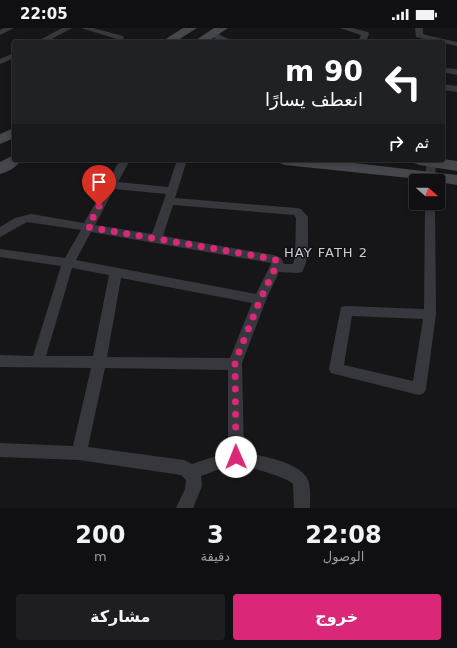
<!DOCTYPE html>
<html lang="ar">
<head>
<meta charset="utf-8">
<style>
  :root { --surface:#101012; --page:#1e1e20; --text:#f1f3f6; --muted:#9c9d9f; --line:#303032; --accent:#db2777 }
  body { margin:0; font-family:"DejaVu Sans",Vazirmatn,sans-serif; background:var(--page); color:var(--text); direction:rtl; height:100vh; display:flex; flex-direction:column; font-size:15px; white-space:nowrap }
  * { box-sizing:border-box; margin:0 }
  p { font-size:13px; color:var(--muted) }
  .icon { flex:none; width:22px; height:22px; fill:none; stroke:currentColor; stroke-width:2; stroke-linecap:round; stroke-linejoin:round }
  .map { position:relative; height:480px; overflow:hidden; direction:ltr }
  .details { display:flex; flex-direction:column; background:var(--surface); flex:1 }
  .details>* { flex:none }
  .hud { position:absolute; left:12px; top:12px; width:433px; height:122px; border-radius:4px; box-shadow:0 2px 6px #0003,0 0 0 1px var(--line); direction:rtl; background:#202124; color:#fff; overflow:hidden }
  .needle { width:26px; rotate:111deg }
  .tools { position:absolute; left:409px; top:146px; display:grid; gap:8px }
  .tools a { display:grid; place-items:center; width:36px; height:36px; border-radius:4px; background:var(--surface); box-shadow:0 2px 6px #0003,0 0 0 1px var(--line); font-size:20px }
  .pin { position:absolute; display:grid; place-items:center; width:34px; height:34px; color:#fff; margin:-41px -17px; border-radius:50% 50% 50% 0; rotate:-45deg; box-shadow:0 0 4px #0007 }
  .pin .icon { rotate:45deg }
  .me { position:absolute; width:44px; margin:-22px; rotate:359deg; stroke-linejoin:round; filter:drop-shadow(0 0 3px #0008) }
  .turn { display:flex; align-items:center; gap:14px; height:84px; padding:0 16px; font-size:18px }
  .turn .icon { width:52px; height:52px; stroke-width:2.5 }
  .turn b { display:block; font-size:28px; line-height:34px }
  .then { display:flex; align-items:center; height:38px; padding:0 16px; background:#0003; gap:8px; font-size:15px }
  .eta { display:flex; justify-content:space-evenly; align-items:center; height:68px; text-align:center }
  .eta b { font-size:24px; font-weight:700; line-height:28px }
  .button { display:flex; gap:8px; margin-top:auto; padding:8px 16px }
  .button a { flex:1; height:46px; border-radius:4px; background:var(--accent); color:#fff; font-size:16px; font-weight:700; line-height:46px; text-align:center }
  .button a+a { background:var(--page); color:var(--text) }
  .status { display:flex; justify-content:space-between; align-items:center; height:28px; padding:0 20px; background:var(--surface); direction:ltr }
  .status svg { height:11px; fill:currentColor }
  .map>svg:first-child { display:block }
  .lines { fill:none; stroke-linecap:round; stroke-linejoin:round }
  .street { fill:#37383d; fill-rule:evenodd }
  .secondary { fill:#45474d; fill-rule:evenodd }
  .route { stroke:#db2777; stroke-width:7; stroke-dasharray:0 12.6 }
  .labels { text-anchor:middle; stroke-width:3; stroke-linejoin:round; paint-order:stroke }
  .quarter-label { font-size:13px; letter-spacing:1px; fill:#c9ccd4; stroke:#111113 }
</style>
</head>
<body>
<div class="status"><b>22:05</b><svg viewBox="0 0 49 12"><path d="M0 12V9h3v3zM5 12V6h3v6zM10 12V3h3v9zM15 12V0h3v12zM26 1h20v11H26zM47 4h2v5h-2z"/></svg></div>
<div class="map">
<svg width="457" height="480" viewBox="0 0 457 480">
  <rect width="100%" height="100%" fill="#161618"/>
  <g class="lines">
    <path class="street" d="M 4,0 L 14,0 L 0,7 L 0,2 Z
      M 62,0 L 72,0 L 46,14 L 36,14 Z
      M 81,0 L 93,0 L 123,8 L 124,10 L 120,12 Z
      M 340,0 L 352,0 L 368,4 L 369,6 L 366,14 L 358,14 L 361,7 Z
      M 415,0 L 423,0 L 423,6 L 426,7 L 457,14 L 457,18 L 416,9 Z
      M 208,4 L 214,4 L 235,14 L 224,14 L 208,8 Z
      M 14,25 L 14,30 L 0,36 L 0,31 Z
      M 443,40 L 457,41 L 457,47 L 443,44 Z
      M 443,56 L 457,58 L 457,64 L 443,62 Z
      M 120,132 L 130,132 L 118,154 L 168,159 L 177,132 L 187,132 L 175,170 L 297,180 L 301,181 L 308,189 C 307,206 311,229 302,244 L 298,245 L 279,244 L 266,272 L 242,335 L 244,424 C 261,428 301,434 308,452 C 311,460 310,471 310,480 L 294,480 L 293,456 C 289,450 246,437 237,437 C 229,436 210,445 201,448 L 202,458 L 193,480 L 176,480 L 185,461 L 186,452 L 181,447 L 79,432 L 0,429 L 0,415 L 73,418 L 91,340 L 0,339 L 0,327 L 33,328 L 61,238 L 0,229 L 0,221 L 65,230 L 81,202 L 27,194 L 0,209 L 0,199 L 15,190 L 31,186 L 84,195 ZM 114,161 L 166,166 L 152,206 L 95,197 ZM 173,177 L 294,187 L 296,190 L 295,229 L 293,236 L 284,236 L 281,230 L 274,227 L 163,208 ZM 91,204 L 271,235 L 271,236 L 256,266 L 76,232 ZM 72,240 L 109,247 L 93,328 L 46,328 ZM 121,250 L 252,275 L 230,330 L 107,329 ZM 105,340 L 228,342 L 228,424 L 192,436 L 184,432 L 88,419 Z
      M 427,132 L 436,133 L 435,153 L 425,153 Z
      M 425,175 L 435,175 L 436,286 L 426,361 L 424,365 L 419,367 L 331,345 L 329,341 L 341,279 L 346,278 L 424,281 ZM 352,288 L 423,291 L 413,353 L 344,337 Z"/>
    <path class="secondary" d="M 183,0 L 197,0 L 175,14 L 161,14 Z
      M 214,0 L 228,0 L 207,14 L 193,14 Z
      M 14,100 L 14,110 L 0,116 L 0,106 Z
      M 14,127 L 14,132 L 21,132 C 17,139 8,144 0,146 L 0,134 Z
      M 443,131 L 457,133 L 457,143 L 419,137 L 414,135 L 412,132 Z
      M 278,132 L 329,132 L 457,147 L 457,157 L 438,154 L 438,153 L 285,137 L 280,135 Z"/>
  </g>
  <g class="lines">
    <path class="route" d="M 99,178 L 88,199 L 274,231 L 277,233 L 277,236 L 260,272 L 235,334 L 236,429"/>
  </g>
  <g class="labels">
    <g class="quarter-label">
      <text x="326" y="229">HAY FATH 2</text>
    </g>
  </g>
</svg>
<div class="tools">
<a><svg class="needle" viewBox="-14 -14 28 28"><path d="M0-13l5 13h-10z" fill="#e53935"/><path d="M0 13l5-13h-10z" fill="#9c9d9f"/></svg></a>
</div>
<div class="pin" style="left:99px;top:178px;background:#d93025"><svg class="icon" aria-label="arrive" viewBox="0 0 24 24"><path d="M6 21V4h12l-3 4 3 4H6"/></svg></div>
<svg class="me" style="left:236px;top:429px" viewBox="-20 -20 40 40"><circle r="19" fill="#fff"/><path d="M0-13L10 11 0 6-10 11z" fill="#db2777"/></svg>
<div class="hud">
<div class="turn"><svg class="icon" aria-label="left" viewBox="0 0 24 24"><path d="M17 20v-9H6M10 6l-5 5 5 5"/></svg><div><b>90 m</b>انعطف يسارًا</div></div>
<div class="then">ثم<svg class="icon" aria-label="right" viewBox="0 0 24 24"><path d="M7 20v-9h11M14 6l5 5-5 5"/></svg></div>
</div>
</div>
<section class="details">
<div class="eta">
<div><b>22:08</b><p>الوصول</p></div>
<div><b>3</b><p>دقيقة</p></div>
<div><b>200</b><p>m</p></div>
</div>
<div class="button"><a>خروج</a><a>مشاركة</a></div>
</section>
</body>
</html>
